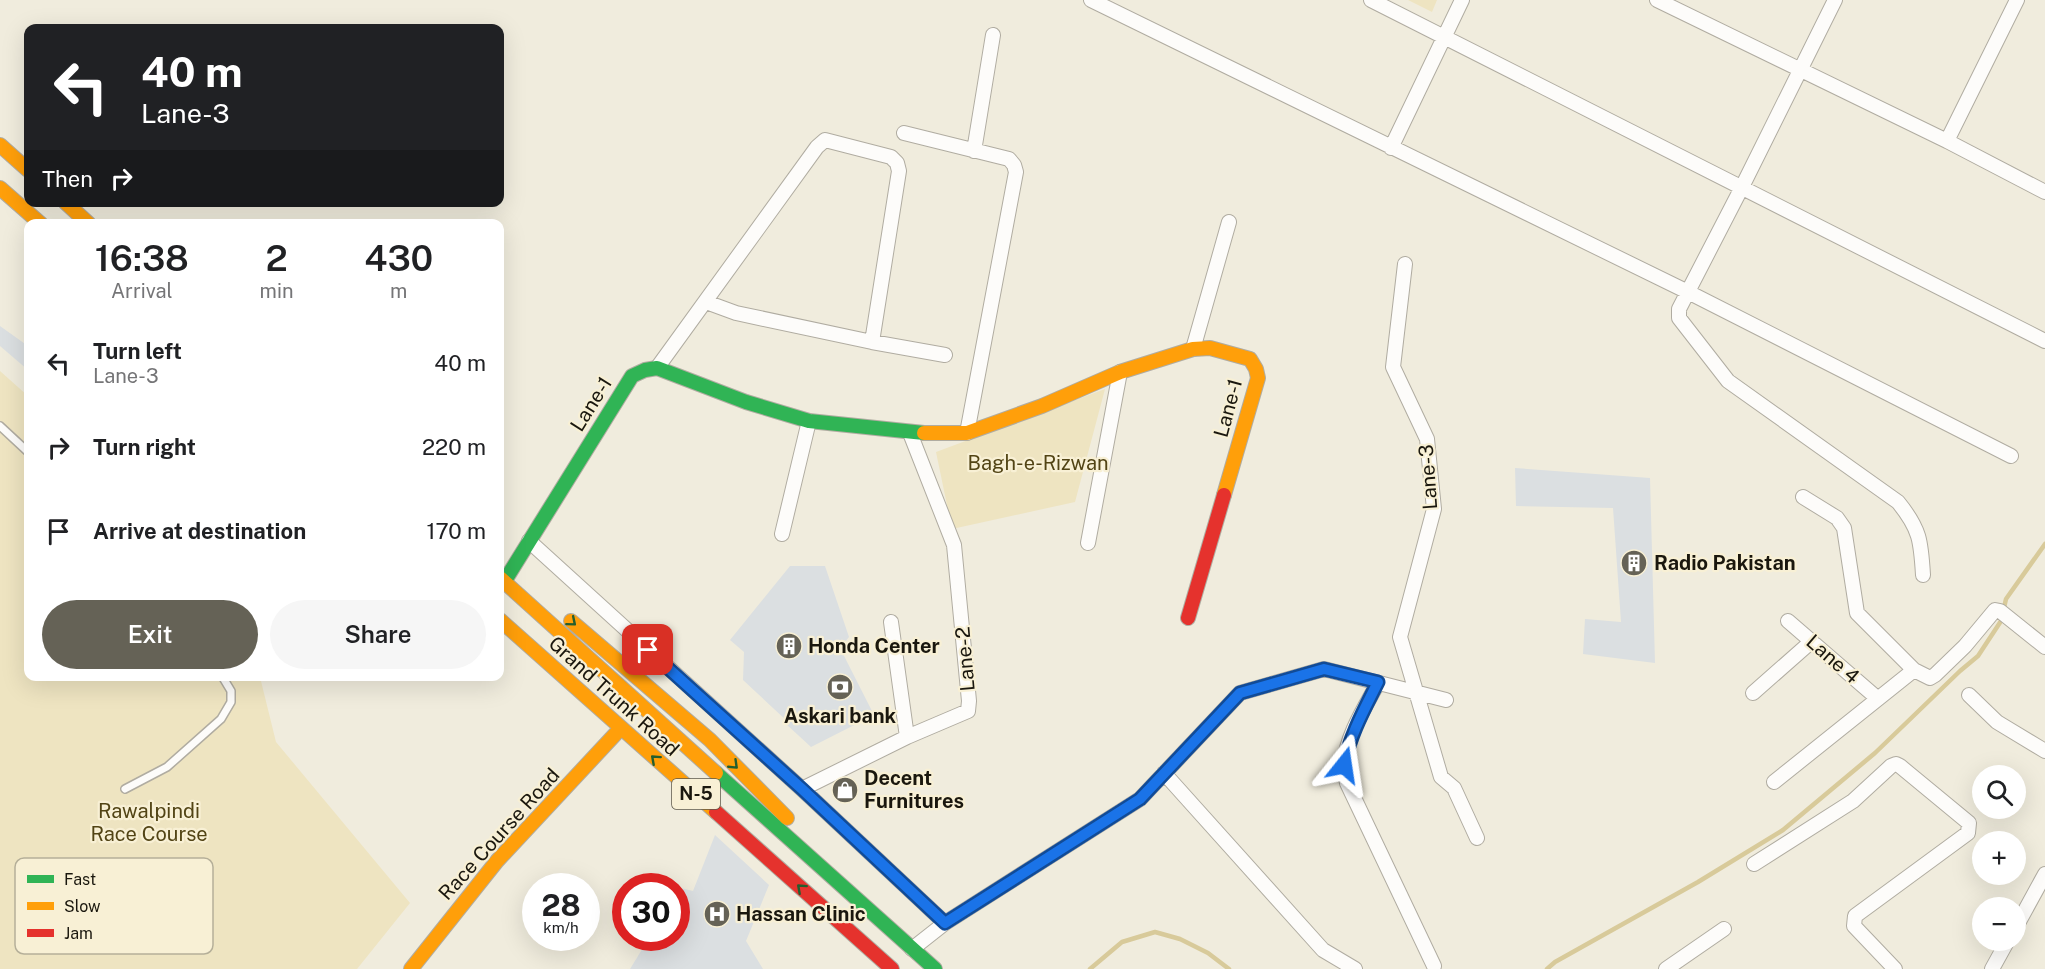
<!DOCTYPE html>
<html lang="en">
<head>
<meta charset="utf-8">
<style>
  :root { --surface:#fff; --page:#f6f6f6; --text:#202124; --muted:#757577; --accent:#656256 }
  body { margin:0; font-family:"Public Sans",sans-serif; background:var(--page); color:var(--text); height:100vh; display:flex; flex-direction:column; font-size:22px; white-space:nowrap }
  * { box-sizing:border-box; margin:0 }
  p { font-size:20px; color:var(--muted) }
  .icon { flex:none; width:33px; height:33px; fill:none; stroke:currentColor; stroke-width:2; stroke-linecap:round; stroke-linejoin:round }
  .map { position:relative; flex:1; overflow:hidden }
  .panel { position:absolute; left:24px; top:219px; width:480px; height:462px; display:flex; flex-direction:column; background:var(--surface); border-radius:12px; box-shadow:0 6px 24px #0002 }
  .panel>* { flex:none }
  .guide { position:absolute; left:24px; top:24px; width:480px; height:183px; border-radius:12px; box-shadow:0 6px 24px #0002; background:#202124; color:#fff; overflow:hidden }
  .controls { position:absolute; left:1972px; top:765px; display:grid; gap:12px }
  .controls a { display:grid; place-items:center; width:54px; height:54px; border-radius:50%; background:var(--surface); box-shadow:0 6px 24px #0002; font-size:30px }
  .speed { position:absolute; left:522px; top:873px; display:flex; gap:12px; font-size:30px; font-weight:700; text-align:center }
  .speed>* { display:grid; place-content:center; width:78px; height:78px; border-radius:50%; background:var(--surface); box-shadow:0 6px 24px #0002; line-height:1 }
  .speed small { font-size:15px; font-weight:400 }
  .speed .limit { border:9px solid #d22; background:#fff; color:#111 }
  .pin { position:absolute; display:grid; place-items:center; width:51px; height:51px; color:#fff; margin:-26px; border-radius:12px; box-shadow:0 3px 9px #0006 }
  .me { position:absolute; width:66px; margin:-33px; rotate:15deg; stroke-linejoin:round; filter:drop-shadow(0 0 4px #0008) }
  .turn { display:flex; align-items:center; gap:21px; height:126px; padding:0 18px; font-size:27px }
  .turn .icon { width:78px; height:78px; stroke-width:2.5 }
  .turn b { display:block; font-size:42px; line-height:51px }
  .then { display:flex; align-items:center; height:57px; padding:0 18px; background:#0003; gap:12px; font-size:22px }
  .eta { display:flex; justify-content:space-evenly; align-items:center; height:102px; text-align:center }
  .eta b { font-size:36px; font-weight:600; line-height:42px }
  .primary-button { display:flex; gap:12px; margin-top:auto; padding:12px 18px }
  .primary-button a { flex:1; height:69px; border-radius:36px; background:var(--accent); color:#fff; font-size:24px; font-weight:600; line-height:69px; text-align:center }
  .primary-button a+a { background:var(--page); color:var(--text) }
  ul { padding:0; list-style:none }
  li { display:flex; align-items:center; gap:18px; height:84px; padding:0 18px }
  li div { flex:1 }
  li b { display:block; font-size:22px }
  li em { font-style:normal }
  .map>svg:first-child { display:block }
  .green { fill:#eee4c1 }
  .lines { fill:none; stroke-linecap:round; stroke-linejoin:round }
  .stream { stroke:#d8ca9a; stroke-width:4.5 }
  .building { fill:#dbdfe1 }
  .lane-casing { stroke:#b0aca1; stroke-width:10 }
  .street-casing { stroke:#b0aca1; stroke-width:16 }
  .fast-casing { stroke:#b0aca1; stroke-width:16 }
  .slow-casing { stroke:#b0aca1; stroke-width:16 }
  .jam-casing { stroke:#b0aca1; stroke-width:16 }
  .lane { stroke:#fdfcfa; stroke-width:7 }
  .street { stroke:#fdfcfa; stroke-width:14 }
  .fast { stroke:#30b455; stroke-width:14 }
  .slow { stroke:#ff9f0a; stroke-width:14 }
  .jam { stroke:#e5322d; stroke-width:14 }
  .oneway { stroke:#245e2e }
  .route-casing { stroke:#114b97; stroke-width:15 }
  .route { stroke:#1a73e8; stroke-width:10 }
  .labels { text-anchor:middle; stroke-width:4.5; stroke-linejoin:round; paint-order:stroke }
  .shield { fill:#f8f0d5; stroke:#5d584a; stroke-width:1.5 }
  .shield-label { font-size:18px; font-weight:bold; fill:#1a170e }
  .street-label { font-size:20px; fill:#1a170e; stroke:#f8f0d5 }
  .park-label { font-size:20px; fill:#524415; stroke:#f8f0d5 }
  .poi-label { font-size:20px; font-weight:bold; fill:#1a170e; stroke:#f8f0d5; text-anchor:start }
  .key { fill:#f8f0d5; stroke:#b5af99; stroke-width:1.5 }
  .key-label { font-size:16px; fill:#1a170e }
</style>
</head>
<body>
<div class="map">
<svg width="2045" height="969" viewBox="0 0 2045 969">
  <rect width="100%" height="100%" fill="#f0ecdd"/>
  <path class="green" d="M 1408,0 L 1437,0 L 1432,12 Z
    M 0,371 L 28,396 L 28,676 L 260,677 L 276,742 L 410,903 L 357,969 L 0,969 Z
    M 1105,389 L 1075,502 L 952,529 L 936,452 Z"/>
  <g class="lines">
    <path class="stream" d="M 1090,969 L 1122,942 L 1155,932 L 1180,939 L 1208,953 L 1229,969
      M 1547,969 L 1555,962 L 1698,882 L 1783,830 L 1875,753 L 1960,671 L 1978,656 L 2001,621 L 2006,599 L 2045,544"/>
  </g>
  <path class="building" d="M 0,326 L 28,346 L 28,370 L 0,346 Z
    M 1515,468 L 1650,478 L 1655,663 L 1583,654 L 1585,619 L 1621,622 L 1613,508 L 1516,506 Z
    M 790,566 L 825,566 L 849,637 L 840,648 L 874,715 L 811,747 L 786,724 L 788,722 L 743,680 L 744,652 L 730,640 Z
    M 715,835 L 769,885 L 746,941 L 763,969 L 630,969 L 649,938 L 676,938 L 676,887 L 693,891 Z"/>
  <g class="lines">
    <defs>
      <path id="lane" d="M 0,426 L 28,452
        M 125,789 L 167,767 L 221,719 L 231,702 L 231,691 L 222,676"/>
      <path id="street" d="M 1091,0 L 1688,292 L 2011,456
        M 1371,0 L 2045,341
        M 1657,0 L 1947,141 L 2045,192
        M 1835,0 L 1742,187 L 1679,309 L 1679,318 L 1728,381 L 1898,502 C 1920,529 1921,541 1923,575
        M 904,133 L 1009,159 L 1014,165 L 1016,172 L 967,433
        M 1947,141 L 2017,0
        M 1391,148 L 1462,0
        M 974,151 L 993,35
        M 1405,264 L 1393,367 L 1427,439 L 1434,509 L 1400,637 L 1441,777 L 1454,788 L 1477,838
        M 706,302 L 736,313 L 872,342 L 945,355
        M 1193,349 L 1229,222
        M 657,368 L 817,147 L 825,140 L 891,157 L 897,163 L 899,171 L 872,342
        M 1803,497 L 1837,518 L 1844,528 L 1857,613 L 1914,670 L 1930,678 L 1935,675 L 1965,646 L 1995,610 L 2000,611 L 2045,647
        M 782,534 L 809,421
        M 529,541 L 802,789 L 945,923
        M 1088,543 L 1120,372
        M 1788,621 L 1877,698
        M 891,622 L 907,737
        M 1378,683 C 1365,707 1346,736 1344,765 C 1344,770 1346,777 1347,783 L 1434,966
        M 1753,693 L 1812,641
        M 1969,695 L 1997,722 L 2045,751
        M 1164,773 L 1323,950 L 1355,969
        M 1774,782 L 1914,670
        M 802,789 L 907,737 L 968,711 L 969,701 L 954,545 L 910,433
        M 1754,864 L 1853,801 L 1891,766 L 1896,764 L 1900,766 L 1969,823 L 1968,833 L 1855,916 L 1854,926 L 1895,969
        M 2016,927 L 2045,874
        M 912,949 L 945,923 L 1140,799 L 1240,693 L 1324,669 L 1446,700
        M 1666,969 L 1724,929
        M 1992,969 L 2008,940"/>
      <path id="fast" d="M 504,582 L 632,376 L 645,370 L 657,368 L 746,402 L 809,421 L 924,433
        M 716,773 L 935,969"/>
      <path id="slow" d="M 0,145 L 28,170
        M 0,188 L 41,224
        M 65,202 L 89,224
        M 924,433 L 967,433 L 1042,406 L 1120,372 L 1193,349 L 1210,348 L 1250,359 L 1256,369 L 1258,378 L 1224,495
        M 500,578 L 716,773
        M 500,620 L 716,812
        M 571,621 L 710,740 L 787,818
        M 411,969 L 497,861 L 621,728"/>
      <path id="jam" d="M 1188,618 L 1224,495
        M 716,812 L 892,969"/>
    </defs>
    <use href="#lane" class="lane-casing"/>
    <use href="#street" class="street-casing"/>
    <use href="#fast" class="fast-casing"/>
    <use href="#slow" class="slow-casing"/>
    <use href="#jam" class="jam-casing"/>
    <use href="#lane" class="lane"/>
    <use href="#street" class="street"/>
    <use href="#fast" class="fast"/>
    <use href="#slow" class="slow"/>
    <use href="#jam" class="jam"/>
  </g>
  <defs><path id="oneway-chevron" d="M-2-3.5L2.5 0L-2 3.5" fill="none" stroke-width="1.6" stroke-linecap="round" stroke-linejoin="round" transform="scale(1.5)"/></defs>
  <g class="oneway">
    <use href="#oneway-chevron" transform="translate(572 622) rotate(40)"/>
    <use href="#oneway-chevron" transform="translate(655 759) rotate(-138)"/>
    <use href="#oneway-chevron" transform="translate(734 765) rotate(44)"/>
    <use href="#oneway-chevron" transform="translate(801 888) rotate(-138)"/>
  </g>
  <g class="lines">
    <defs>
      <path id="route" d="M 648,650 L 802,789 L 945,923 L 1140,799 L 1240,693 L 1324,669 L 1378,682 C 1364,710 1350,735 1344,765"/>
    </defs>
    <use href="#route" class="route-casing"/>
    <use href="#route" class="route"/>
  </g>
  <defs>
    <symbol id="building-disc" viewBox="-11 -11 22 22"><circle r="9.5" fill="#656256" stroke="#f8f0d5"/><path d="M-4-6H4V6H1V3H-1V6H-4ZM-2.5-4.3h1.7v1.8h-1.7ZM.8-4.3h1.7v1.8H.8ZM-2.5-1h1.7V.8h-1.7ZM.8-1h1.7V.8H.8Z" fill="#fff"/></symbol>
    <symbol id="bank-disc" viewBox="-11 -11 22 22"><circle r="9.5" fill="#656256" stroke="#f8f0d5"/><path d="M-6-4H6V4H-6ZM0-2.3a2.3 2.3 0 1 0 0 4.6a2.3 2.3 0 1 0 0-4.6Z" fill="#fff"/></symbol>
    <symbol id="shop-disc" viewBox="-11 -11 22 22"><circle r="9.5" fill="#656256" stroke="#f8f0d5"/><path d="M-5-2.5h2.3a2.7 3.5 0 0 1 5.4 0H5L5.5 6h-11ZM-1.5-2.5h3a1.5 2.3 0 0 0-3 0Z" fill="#fff"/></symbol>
    <symbol id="hospital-disc" viewBox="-11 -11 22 22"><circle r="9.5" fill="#656256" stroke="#f8f0d5"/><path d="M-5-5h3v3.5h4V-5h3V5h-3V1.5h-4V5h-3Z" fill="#fff"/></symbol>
  </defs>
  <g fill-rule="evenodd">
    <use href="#building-disc" x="1619" y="548" width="30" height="30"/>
    <use href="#building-disc" x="774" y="631" width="30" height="30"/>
    <use href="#bank-disc" x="825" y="672" width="30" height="30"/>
    <use href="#shop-disc" x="830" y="775" width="30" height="30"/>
    <use href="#hospital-disc" x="702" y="899" width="30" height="30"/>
  </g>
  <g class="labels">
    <rect class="shield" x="672" y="779" width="48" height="30" rx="4.5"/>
    <g class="shield-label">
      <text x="696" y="800">N-5</text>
    </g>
    <g class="street-label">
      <text transform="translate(591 404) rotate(-58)" y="7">Lane-1</text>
      <text transform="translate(1228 408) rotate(-75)" y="7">Lane-1</text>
      <text transform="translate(1428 477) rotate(-94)" y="7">Lane-3</text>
      <text transform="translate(965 659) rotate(-95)" y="7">Lane-2</text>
      <text transform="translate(1833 659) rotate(41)" y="7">Lane 4</text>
      <text transform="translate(614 696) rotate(42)" y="7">Grand Trunk Road</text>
      <text transform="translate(499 834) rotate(-48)" y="7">Race Course Road</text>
    </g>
    <g class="park-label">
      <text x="1038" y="470">Bagh-e-Rizwan</text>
      <text x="149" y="818">Rawalpindi<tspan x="149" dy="23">Race Course</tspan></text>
    </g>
    <g class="poi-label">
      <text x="1654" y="570">Radio Pakistan</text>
      <text x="808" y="653">Honda Center</text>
      <text x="840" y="723" text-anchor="middle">Askari bank</text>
      <text x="864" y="785">Decent<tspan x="864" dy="23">Furnitures</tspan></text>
      <text x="736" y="921">Hassan Clinic</text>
    </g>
  </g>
  <rect x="15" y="858" width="198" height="96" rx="9" class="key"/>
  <rect x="27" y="875" width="27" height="8" fill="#30b455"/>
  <rect x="27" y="902" width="27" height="8" fill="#ff9f0a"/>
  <rect x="27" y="929" width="27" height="8" fill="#e5322d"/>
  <g class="key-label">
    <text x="64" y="885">Fast</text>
    <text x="64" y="912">Slow</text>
    <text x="64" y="939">Jam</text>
  </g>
</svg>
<div class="controls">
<a><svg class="icon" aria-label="search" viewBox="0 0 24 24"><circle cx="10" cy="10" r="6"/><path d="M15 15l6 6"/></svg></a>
<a>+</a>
<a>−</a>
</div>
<div class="speed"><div>28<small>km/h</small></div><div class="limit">30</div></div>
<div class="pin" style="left:648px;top:650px;background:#d93025"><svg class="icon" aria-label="arrive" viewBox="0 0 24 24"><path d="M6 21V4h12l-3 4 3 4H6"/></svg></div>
<svg class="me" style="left:1344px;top:765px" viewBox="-20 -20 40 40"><path d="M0-17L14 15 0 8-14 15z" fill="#1a73e8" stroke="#fff" stroke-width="4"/></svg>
<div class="guide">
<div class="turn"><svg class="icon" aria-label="left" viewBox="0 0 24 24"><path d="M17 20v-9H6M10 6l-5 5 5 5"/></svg><div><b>40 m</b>Lane-3</div></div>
<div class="then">Then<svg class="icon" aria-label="right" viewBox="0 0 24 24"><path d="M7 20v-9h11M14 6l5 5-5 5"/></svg></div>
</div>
<section class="panel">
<div class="eta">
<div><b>16:38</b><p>Arrival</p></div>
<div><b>2</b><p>min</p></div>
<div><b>430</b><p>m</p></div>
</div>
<ul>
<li><svg class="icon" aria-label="left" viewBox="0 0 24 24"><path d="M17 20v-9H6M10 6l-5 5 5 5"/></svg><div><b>Turn left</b><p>Lane-3</p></div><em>40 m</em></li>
<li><svg class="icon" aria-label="right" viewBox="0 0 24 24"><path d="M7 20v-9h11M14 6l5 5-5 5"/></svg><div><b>Turn right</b></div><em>220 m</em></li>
<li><svg class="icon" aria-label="arrive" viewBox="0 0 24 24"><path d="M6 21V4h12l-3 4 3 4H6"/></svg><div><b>Arrive at destination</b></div><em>170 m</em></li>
</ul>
<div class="primary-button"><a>Exit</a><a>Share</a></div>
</section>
</div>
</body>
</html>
